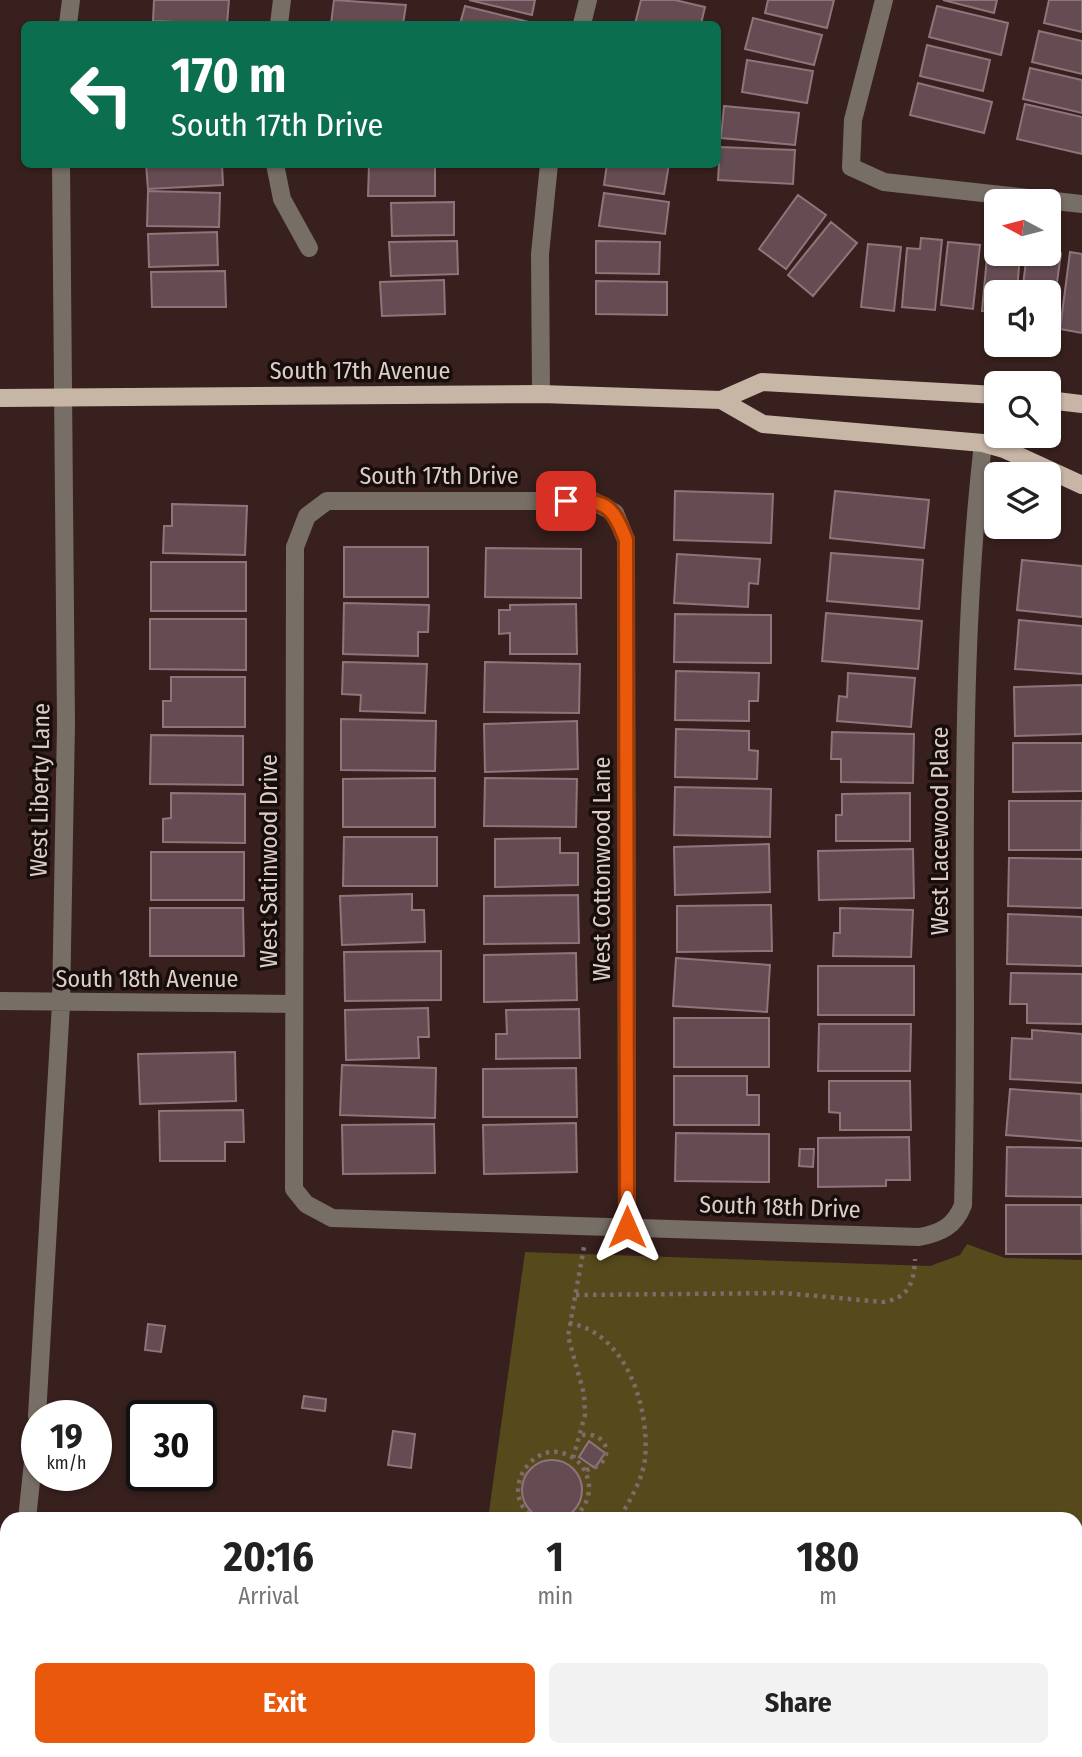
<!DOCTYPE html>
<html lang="en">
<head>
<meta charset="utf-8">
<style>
  :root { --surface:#fff; --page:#f2f2f2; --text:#222; --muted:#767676; --accent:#ea580c }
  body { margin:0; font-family:"Fira Sans Condensed",sans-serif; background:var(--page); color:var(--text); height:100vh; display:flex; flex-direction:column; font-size:26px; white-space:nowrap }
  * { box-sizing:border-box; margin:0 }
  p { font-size:23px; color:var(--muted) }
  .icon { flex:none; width:38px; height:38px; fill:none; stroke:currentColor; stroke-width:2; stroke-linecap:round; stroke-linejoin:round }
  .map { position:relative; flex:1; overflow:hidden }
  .side { position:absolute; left:0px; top:1512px; width:1083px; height:245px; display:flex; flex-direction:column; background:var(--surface); border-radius:21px 21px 0 0; box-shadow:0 2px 5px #0004 }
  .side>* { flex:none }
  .top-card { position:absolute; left:21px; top:21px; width:700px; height:147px; border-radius:10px; box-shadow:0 2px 5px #0004; background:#0b6e4f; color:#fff; overflow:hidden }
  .needle { width:46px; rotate:277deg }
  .buttons { position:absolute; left:984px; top:189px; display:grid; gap:14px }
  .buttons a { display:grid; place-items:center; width:77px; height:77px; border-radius:10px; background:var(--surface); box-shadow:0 2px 5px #0004; font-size:35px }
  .speed { position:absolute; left:21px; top:1400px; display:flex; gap:14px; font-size:35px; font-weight:700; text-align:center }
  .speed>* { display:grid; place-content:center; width:91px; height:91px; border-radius:50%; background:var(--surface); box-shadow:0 2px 5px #0004; line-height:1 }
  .speed small { font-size:18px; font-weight:400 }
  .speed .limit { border:4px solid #111; border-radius:10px; background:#fff; color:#111 }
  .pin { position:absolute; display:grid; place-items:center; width:60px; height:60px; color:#fff; margin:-30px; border-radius:14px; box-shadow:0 4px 10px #0006 }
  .me { position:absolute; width:77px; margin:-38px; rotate:0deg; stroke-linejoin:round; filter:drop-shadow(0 0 5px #0008) }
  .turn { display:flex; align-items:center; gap:24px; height:147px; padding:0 35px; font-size:32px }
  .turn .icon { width:91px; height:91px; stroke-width:2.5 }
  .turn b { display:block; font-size:49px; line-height:60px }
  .eta { display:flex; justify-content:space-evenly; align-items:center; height:119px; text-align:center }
  .eta b { font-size:42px; font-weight:700; line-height:49px }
  .action { display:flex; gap:14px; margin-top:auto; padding:14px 35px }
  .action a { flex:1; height:80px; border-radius:10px; background:var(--accent); color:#fff; font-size:28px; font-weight:700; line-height:80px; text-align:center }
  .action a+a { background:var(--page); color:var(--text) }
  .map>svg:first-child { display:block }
  .green { fill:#56491c }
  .building { fill:#654c53; stroke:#8f747c; stroke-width:2 }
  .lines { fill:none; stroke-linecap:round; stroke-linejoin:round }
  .path { stroke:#7e6a67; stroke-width:4.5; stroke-dasharray:3.5 5; stroke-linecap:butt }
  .minor { stroke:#776e66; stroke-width:18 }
  .major { stroke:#c7b5a5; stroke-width:18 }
  .route-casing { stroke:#983908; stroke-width:18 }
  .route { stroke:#ea580c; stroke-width:12 }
  .labels { text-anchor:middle; stroke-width:7; stroke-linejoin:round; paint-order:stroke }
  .street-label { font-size:24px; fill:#ddcdca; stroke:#170d0b }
</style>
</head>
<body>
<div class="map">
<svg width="1082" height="1757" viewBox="0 0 1082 1757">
  <rect width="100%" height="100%" fill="#37201d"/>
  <path class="green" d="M 967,1244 L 1005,1258 L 1082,1260 L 1082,1757 L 1015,1750 L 1076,1750 L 1076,1519 L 488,1519 L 525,1252 L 930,1266 L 960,1255 Z"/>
  <path class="building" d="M 154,0 L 229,0 L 227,24 L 153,21 Z
    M 334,0 L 406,5 L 403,24 L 331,24 Z
    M 469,0 L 535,0 L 532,15 Z
    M 641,0 L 675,0 L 705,7 L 701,24 L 635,24 Z
    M 768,0 L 834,0 L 827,28 L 765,13 Z
    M 943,0 L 997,0 L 994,13 Z
    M 1049,0 L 1082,0 L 1082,32 L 1044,23 Z
    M 465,6 L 533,23 L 533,24 L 460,24 Z
    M 937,6 L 1008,23 L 1001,55 L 929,37 Z
    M 753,18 L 822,35 L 814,65 L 745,49 Z
    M 1039,31 L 1082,41 L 1082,74 L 1032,62 Z
    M 927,45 L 990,60 L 983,91 L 920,76 Z
    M 747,60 L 813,71 L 807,103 L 742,92 Z
    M 1030,68 L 1082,80 L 1082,113 L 1023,99 Z
    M 918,83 L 992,102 L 984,133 L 910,115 Z
    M 1025,104 L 1082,117 L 1082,154 L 1017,139 Z
    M 724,106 L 799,113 L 795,145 L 721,138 Z
    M 720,147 L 795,150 L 793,184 L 718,180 Z
    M 146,164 L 222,164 L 223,185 L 148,189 Z
    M 369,164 L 435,164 L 435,196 L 368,196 Z
    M 607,164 L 669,164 L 664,194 L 604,185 Z
    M 148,191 L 220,193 L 219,227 L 147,226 Z
    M 604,193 L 669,202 L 665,234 L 599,226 Z
    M 798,195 L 826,215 L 786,269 L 759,249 Z
    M 454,202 L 454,235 L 392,236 L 391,203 Z
    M 831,222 L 857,243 L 813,296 L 788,275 Z
    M 217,232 L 218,265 L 149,267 L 148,234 Z
    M 921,238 L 942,240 L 935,310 L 902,307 L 907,248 L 920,249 Z
    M 457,241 L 458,274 L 391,276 L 389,242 Z
    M 596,241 L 660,242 L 659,274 L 596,273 Z
    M 948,242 L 980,245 L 973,309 L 941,305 Z
    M 868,244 L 901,247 L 894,311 L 861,307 Z
    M 988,246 L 996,246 L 996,254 L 1020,254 L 1017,292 L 996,292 L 996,313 L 982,311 Z
    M 1048,251 L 1061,253 L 1051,327 L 1048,327 L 1048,292 L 1022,292 L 1027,254 L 1048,254 Z
    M 1070,252 L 1082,254 L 1082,333 L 1060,329 Z
    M 225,271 L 226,307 L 152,307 L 151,272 Z
    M 444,280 L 445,314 L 382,316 L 380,282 Z
    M 596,281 L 667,282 L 667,315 L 596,314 Z
    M 675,491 L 773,494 L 771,543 L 674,540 Z
    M 835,491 L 929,500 L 924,548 L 830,538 Z
    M 172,504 L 247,506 L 245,555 L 163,553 L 164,526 L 172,526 Z
    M 344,547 L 428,547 L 428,597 L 344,597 Z
    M 486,548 L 581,549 L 581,598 L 485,597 Z
    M 831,553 L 923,560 L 919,609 L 827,601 Z
    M 677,554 L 760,559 L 758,584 L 749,583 L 748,607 L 674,603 Z
    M 1022,560 L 1082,566 L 1082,617 L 1017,610 Z
    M 151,562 L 246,562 L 246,611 L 151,611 Z
    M 344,603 L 429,605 L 428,632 L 418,632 L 418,656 L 343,654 Z
    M 576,604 L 577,654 L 510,654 L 510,633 L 499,634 L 499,610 L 510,610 L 510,605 Z
    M 826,613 L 922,621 L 918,669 L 822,661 Z
    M 675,614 L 771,615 L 771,663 L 674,662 Z
    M 150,619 L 246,619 L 246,670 L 150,669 Z
    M 1019,620 L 1082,626 L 1082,674 L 1015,669 Z
    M 343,662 L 427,664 L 425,713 L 360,711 L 361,695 L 342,694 Z
    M 485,662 L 580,664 L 579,713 L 484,712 Z
    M 676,671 L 759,673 L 758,701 L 749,701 L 749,721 L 675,720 Z
    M 848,673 L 915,678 L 911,727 L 837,721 L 839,696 L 847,697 Z
    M 171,677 L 245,677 L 245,727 L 163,727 L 163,701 L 171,701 Z
    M 1082,685 L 1082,734 L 1015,736 L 1014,687 Z
    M 341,719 L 436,721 L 435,771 L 341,770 Z
    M 577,721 L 578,769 L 485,772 L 484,724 Z
    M 676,729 L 749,731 L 749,750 L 758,751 L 757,779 L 675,777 Z
    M 832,732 L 914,734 L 913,783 L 841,782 L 841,759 L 831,759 Z
    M 151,735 L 243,736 L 243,785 L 150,784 Z
    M 1013,743 L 1082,743 L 1082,791 L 1013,792 Z
    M 435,778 L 435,827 L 343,827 L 343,779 Z
    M 485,778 L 577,779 L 576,827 L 484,826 Z
    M 675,787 L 771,789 L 770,837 L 674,835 Z
    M 171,793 L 245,794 L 245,843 L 163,842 L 163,819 L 171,818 Z
    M 910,793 L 910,841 L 836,841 L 836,815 L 842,815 L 842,794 Z
    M 1009,801 L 1082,801 L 1081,850 L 1009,850 Z
    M 344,837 L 437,837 L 437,886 L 343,886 Z
    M 560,838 L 560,853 L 578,853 L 578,885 L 495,887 L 495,839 Z
    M 769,844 L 770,892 L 675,895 L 674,847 Z
    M 913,849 L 914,898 L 819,900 L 818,851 Z
    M 151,852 L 244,852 L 244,900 L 151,900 Z
    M 1009,858 L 1082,859 L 1082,908 L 1008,906 Z
    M 412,894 L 412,910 L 424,910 L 425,942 L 342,945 L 340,896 Z
    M 578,895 L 579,943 L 484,944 L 484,896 Z
    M 771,905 L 772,951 L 677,952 L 677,906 Z
    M 150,908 L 243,908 L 244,956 L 150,956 Z
    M 840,908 L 913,910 L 911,957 L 833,956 L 834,933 L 840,933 Z
    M 1008,914 L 1082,917 L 1082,966 L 1007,964 Z
    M 441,951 L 441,1000 L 345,1001 L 344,952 Z
    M 576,953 L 577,1000 L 484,1002 L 484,955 Z
    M 676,958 L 770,965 L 767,1012 L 673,1006 Z
    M 818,966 L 914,966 L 914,1015 L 818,1015 Z
    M 1011,973 L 1082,974 L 1082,1024 L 1027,1023 L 1027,1004 L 1010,1004 Z
    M 428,1008 L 429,1037 L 418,1037 L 419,1058 L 346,1060 L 345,1010 Z
    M 579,1009 L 580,1058 L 496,1059 L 496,1034 L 507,1034 L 506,1010 Z
    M 674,1018 L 769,1018 L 769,1067 L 674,1067 Z
    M 819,1024 L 911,1024 L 910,1071 L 818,1071 Z
    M 1032,1030 L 1082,1034 L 1082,1083 L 1010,1079 L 1012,1038 L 1032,1039 Z
    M 235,1052 L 236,1101 L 140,1104 L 138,1054 Z
    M 342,1065 L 436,1068 L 435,1118 L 340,1115 Z
    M 576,1068 L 577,1117 L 483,1117 L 483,1069 Z
    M 674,1076 L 747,1076 L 747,1095 L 759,1095 L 759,1125 L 674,1125 Z
    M 829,1081 L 910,1081 L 911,1130 L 840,1130 L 840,1113 L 829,1112 Z
    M 1010,1089 L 1081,1094 L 1082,1141 L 1006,1135 Z
    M 243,1110 L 244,1142 L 225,1142 L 225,1161 L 160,1161 L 159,1111 Z
    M 576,1123 L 577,1172 L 484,1174 L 483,1125 Z
    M 434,1124 L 435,1173 L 343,1174 L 342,1125 Z
    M 676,1133 L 769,1134 L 769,1182 L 675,1181 Z
    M 909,1137 L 910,1180 L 886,1180 L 886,1186 L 818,1187 L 818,1138 Z
    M 1007,1147 L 1082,1148 L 1082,1197 L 1006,1196 Z
    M 800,1149 L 814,1149 L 813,1167 L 799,1166 Z
    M 1006,1205 L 1081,1205 L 1082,1254 L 1006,1254 Z
    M 148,1324 L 165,1326 L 161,1352 L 145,1350 Z
    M 304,1396 L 326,1399 L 325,1411 L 302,1408 Z
    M 393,1431 L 415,1434 L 411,1468 L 388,1465 Z
    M 589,1441 L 605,1453 L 595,1468 L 579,1457 Z
    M522 1490a30 30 0 1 1 60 0a30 30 0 1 1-60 0Z"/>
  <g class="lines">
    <path class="path" d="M 576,1295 L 783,1293 L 883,1302 C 908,1298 914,1284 915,1259
      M 569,1323 C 627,1333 650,1409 645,1459 C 642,1481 630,1500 619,1519
      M 582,1435 C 612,1431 616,1467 584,1470
      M 573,1458 L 585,1415 L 584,1394 L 568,1336 L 584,1247
      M 536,1519 C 493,1495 536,1429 576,1460 C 584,1466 589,1478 589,1488 C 589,1501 581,1514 570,1519
      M 0,1533 L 7,1532"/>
    <path class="minor" d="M 884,0 L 853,120 L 851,167 L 884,182 L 1082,204
      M 68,24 L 71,0
      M 279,24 L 282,0
      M 582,24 L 588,0
      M 275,164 L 282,199 L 309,248
      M 541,394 L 540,254 L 549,164
      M 0,1001 L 293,1004
      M 627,1227 L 626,540 L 615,513 L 593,501 L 327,501 L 307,516 L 295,547 L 294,1189 L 306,1204 L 332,1218 L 919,1237 C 941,1233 955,1226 963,1205 C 970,950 954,696 983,443
      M 37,1416 L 61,1004 L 66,724 L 61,164
      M 27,1519 L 37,1424"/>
    <path class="major" d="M 0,398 L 541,394 L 721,400 L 762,382 L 996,395
      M 721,400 L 763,424 L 983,443 L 1004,449 L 1082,485
      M 1048,400 L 1082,404"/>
  </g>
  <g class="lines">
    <defs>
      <path id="route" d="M 566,501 C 605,500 612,504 626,540 L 627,1227"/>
    </defs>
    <use href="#route" class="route-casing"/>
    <use href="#route" class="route"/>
  </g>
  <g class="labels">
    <g class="street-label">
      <text x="360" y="379">South 17th Avenue</text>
      <text x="439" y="484">South 17th Drive</text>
      <text transform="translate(40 790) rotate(-89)" y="8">West Liberty Lane</text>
      <text transform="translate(940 831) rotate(-90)" y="8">West Lacewood Place</text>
      <text transform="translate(269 861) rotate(-90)" y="8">West Satinwood Drive</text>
      <text transform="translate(602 869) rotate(-90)" y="8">West Cottonwood Lane</text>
      <text x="147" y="987">South 18th Avenue</text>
      <text transform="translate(780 1207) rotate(2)" y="8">South 18th Drive</text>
    </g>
  </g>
</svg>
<div class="buttons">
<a><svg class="needle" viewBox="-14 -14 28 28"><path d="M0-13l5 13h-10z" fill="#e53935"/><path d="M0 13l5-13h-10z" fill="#767676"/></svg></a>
<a><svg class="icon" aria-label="sound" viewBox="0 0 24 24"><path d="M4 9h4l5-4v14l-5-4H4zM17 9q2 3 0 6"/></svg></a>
<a><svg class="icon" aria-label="search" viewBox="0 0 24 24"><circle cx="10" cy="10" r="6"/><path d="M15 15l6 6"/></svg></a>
<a><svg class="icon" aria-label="layers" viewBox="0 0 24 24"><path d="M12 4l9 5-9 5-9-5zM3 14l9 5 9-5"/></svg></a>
</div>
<div class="speed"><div>19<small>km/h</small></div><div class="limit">30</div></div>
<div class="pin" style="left:566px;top:501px;background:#d93025"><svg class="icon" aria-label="arrive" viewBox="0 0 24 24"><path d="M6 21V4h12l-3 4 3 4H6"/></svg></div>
<svg class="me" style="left:627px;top:1227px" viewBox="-20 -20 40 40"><path d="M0-17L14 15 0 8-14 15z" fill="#ea580c" stroke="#fff" stroke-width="4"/></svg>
<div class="top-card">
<div class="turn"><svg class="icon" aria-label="left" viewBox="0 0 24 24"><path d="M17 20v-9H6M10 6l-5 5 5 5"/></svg><div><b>170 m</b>South 17th Drive</div></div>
</div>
<section class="side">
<div class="eta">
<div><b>20:16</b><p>Arrival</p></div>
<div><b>1</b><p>min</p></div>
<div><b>180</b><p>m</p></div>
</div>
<div class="action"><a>Exit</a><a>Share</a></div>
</section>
</div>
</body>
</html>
